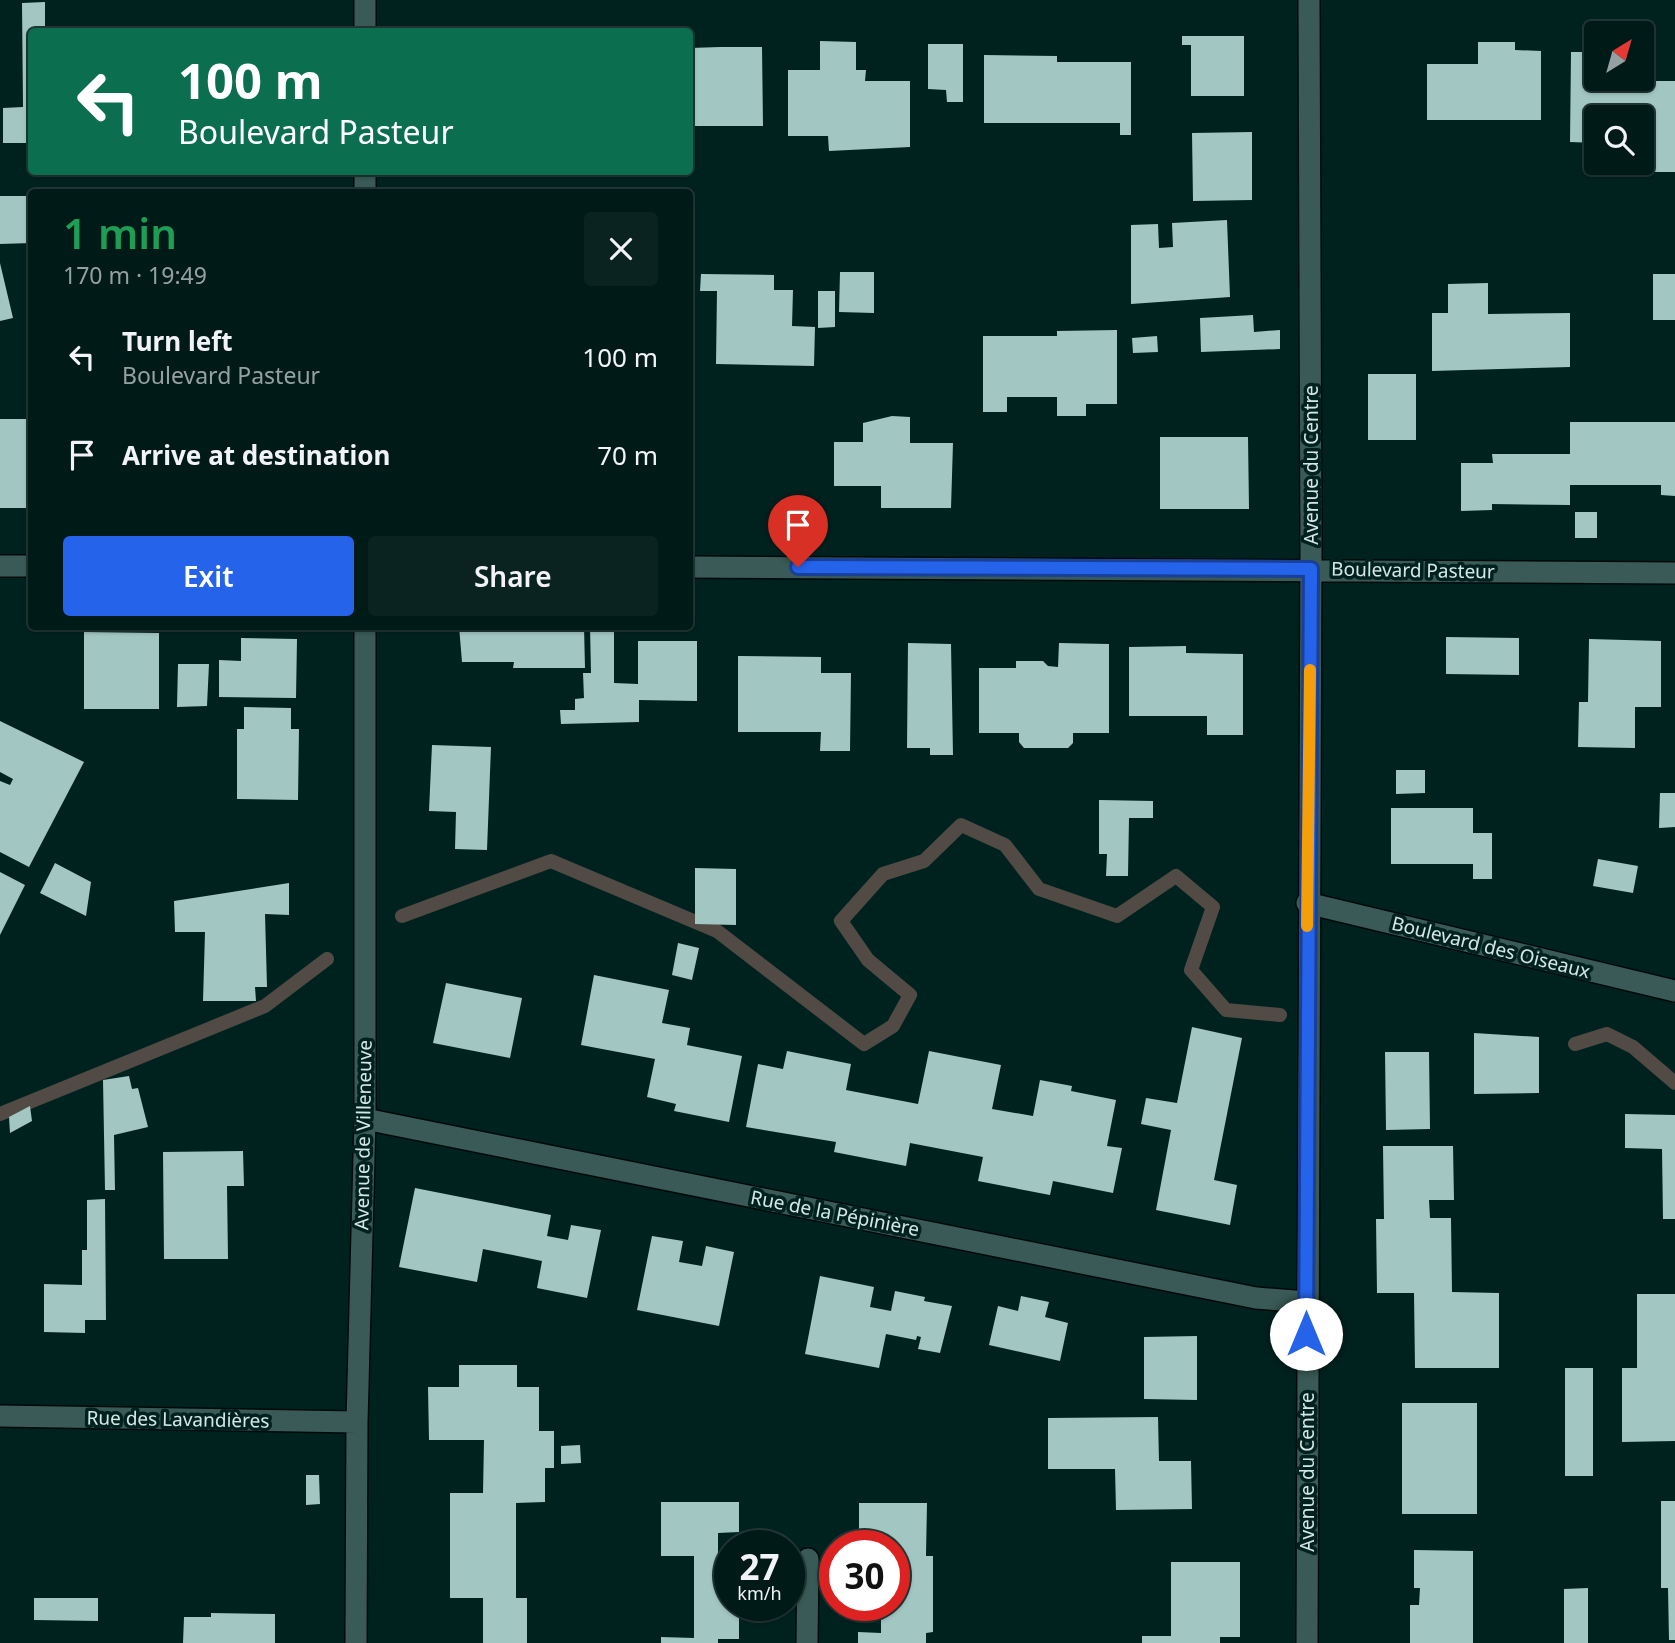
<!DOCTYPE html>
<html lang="en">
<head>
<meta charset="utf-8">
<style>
  :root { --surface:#001a17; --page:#0a2320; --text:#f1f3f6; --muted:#95a1a1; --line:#223836; --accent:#2563eb }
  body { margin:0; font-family:"Noto Sans",sans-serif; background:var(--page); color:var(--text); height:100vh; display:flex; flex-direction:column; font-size:26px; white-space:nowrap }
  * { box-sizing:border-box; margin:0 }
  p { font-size:23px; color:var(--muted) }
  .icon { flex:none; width:38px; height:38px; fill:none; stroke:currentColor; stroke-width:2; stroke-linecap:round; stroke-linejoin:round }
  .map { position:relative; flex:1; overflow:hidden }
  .panel { position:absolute; left:28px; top:189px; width:665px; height:441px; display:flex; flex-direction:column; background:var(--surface); border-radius:7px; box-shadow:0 2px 5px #0004,0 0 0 2px var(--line) }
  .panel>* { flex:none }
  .hud { position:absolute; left:28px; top:28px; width:665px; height:147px; border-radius:7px; box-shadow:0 2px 5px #0004,0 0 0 2px var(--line); background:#0b6e4f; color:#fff; overflow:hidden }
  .needle { width:46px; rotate:37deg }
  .tools { position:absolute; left:1584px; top:21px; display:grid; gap:14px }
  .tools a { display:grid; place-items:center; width:70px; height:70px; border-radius:7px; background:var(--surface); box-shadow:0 2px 5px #0004,0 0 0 2px var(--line); font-size:35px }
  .speed { position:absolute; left:714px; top:1530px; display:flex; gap:14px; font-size:35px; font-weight:700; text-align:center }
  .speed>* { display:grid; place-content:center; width:91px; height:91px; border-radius:50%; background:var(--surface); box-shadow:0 2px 5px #0004,0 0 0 2px var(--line); line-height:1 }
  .speed small { font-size:18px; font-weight:400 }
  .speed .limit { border:10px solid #d22; background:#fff; color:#111 }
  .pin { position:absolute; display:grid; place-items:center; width:60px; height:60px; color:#fff; margin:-72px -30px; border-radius:50% 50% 50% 0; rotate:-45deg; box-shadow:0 0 7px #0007 }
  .pin .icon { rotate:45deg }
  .me { position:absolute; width:77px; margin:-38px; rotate:0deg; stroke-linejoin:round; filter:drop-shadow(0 0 5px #0008) }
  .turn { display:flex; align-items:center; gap:24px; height:147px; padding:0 35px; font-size:32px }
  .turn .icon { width:91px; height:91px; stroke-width:2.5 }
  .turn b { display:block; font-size:49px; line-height:60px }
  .round { display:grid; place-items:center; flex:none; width:74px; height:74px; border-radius:7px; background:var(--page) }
  .head { display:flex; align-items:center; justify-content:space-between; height:119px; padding:0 35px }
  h1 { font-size:42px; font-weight:600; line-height:52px; color:#1e9e55 }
  .cta { display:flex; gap:14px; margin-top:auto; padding:14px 35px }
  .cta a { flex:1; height:80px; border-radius:7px; background:var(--accent); color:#fff; font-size:28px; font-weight:600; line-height:80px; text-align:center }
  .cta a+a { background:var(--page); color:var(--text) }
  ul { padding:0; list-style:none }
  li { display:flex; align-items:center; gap:21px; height:98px; padding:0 35px }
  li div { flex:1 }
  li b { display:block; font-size:26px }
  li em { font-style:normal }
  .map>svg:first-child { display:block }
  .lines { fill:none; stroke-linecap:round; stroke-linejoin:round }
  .stream { stroke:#514a45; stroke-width:14 }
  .building { fill:#a2c6c2 }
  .minor-casing { stroke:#000a09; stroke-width:24 }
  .minor { stroke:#395a56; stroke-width:21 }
  .route-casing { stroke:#184099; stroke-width:18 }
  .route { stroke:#2563eb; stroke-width:12 }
  .slow { stroke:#f59e0b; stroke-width:12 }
  .labels { text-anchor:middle; stroke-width:7; stroke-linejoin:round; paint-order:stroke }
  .street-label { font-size:19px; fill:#d5e7e5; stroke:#00221f }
</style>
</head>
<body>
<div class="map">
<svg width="1675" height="1643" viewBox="0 0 1675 1643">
  <rect width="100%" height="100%" fill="#00221f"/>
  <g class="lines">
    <path class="stream" d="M 402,916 L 551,861 L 717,931 L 864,1044 L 893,1026 L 910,995 L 868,960 L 841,921 L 883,874 L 924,861 L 961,825 L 1005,845 L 1039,889 L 1117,916 L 1176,876 L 1213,907 L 1191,970 L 1226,1010 L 1280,1015
      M 1575,1044 L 1607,1034 L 1633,1047 L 1675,1083
      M 0,1114 L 265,1006 L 327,959"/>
  </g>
  <path class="building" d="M 45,2 L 45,32 L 32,32 L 32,143 L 3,143 L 3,108 L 23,107 L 22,3 Z
    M 1182,36 L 1244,36 L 1244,96 L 1191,96 L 1191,45 L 1182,45 Z
    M 820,41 L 856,42 L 856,70 L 866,70 L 865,81 L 910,81 L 910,147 L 829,151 L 828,136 L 788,136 L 788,70 L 820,70 Z
    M 1478,42 L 1515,42 L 1515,50 L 1541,51 L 1541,120 L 1427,120 L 1427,64 L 1478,64 Z
    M 928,44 L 963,44 L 963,102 L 947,102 L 946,90 L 928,89 Z
    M 720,47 L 762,47 L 763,126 L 690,126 L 690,48 Z
    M 1571,52 L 1596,52 L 1596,79 L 1642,79 L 1642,53 L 1647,53 L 1647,81 L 1675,81 L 1675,172 L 1647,172 L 1647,143 L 1642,143 L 1642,117 L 1596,117 L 1596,143 L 1570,142 Z
    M 984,55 L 1057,56 L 1057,62 L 1131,62 L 1131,135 L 1120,135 L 1120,123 L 984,123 Z
    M 1252,132 L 1252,200 L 1193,201 L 1192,133 Z
    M 468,172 L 542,172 L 542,175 L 468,174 Z
    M 0,196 L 32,196 L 32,243 L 0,244 Z
    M 1227,220 L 1230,297 L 1131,304 L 1131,225 L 1158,224 L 1159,248 L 1173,247 L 1172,223 Z
    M 0,263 L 13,318 L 0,321 Z
    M 840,272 L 874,272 L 874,313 L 839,312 Z
    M 701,274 L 774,275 L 774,290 L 793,290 L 792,326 L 815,327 L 814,366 L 716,364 L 717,291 L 700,291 Z
    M 1653,274 L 1675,274 L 1675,320 L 1653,320 Z
    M 1488,283 L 1488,314 L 1570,313 L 1570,367 L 1432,371 L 1432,313 L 1448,313 L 1448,284 Z
    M 818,291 L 835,291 L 835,327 L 818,328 Z
    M 1253,315 L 1254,332 L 1280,330 L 1280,349 L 1201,352 L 1200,318 Z
    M 1117,330 L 1117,404 L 1086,404 L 1086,416 L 1057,416 L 1057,397 L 1007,397 L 1007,412 L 983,412 L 983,336 L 1057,336 L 1057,331 Z
    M 1157,336 L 1158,352 L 1133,353 L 1132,338 Z
    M 1368,374 L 1416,374 L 1416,440 L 1368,440 Z
    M 892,416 L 910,417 L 910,443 L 953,443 L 951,508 L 881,508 L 881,486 L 834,486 L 834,442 L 863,442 L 863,423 Z
    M 0,419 L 32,419 L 32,508 L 0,508 Z
    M 1570,422 L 1675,422 L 1675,496 L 1661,495 L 1661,485 L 1570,485 L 1570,505 L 1492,504 L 1492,510 L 1461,511 L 1461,463 L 1493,463 L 1492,454 L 1570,454 Z
    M 1160,437 L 1248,437 L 1249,509 L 1160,509 Z
    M 1575,512 L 1597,512 L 1597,538 L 1575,538 Z
    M 459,626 L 584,626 L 585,668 L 513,668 L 514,662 L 462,662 Z
    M 590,626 L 614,626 L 614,683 L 638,684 L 638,641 L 697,641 L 697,701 L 639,700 L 639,722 L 561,724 L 560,710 L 575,710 L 575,699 L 584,698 L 583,673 L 591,673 Z
    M 84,632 L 159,633 L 159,709 L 84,709 Z
    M 1446,637 L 1519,638 L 1519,675 L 1446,674 Z
    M 241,638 L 297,639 L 296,698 L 219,697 L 219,660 L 241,661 Z
    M 1589,639 L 1661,641 L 1661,707 L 1635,707 L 1635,748 L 1578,747 L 1579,702 L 1588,702 Z
    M 908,643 L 951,644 L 953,755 L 930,755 L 930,748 L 907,748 Z
    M 1059,643 L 1109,644 L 1109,733 L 1073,733 L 1073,743 L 1068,748 L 1024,748 L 1019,742 L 1019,733 L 979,733 L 979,668 L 1016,668 L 1016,661 L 1043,661 L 1048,666 L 1058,667 Z
    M 1186,646 L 1186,653 L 1243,654 L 1243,735 L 1207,735 L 1207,716 L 1129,716 L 1129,647 Z
    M 738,656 L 821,657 L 821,673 L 851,673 L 850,751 L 820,751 L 821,732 L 738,732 Z
    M 178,664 L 209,664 L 207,706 L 177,707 Z
    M 244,707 L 291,708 L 291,729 L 299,729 L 298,800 L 237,799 L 237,729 L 244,729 Z
    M 0,721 L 84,762 L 29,867 L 0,852 L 0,781 L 10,785 L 13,779 L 0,772 Z
    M 432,745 L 491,747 L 487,850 L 455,849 L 456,812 L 429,811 Z
    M 1396,770 L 1425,770 L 1425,793 L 1396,794 Z
    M 1660,793 L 1675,793 L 1675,827 L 1659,828 Z
    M 1099,800 L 1153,801 L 1153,818 L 1129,818 L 1128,876 L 1106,876 L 1107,854 L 1099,854 Z
    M 1391,808 L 1473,808 L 1473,833 L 1492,833 L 1492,879 L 1473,879 L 1473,864 L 1391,864 Z
    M 1598,859 L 1638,866 L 1633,893 L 1593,886 Z
    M 55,863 L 91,882 L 86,916 L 40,893 Z
    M 695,868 L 736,869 L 736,925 L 695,924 Z
    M 0,872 L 25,885 L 0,935 Z
    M 289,883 L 289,915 L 265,914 L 267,987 L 255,987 L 256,1001 L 203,1001 L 205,932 L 175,932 L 174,901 Z
    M 678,943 L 699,948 L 692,980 L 672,975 Z
    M 594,975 L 669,990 L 662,1023 L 690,1028 L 687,1045 L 742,1056 L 729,1122 L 674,1111 L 676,1104 L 647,1097 L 655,1059 L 581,1045 Z
    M 446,983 L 522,998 L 510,1058 L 433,1043 Z
    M 1192,1027 L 1242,1038 L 1214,1180 L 1237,1185 L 1230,1225 L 1156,1210 L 1171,1130 L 1141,1124 L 1146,1098 L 1177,1103 Z
    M 1474,1033 L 1539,1037 L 1539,1093 L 1474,1094 Z
    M 787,1051 L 851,1064 L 846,1090 L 918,1104 L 929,1051 L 1001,1065 L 992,1109 L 1033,1116 L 1040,1080 L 1072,1086 L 1071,1091 L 1116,1100 L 1107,1146 L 1122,1148 L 1113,1193 L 1053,1181 L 1050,1195 L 978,1181 L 983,1157 L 910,1143 L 906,1166 L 834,1152 L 836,1142 L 746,1127 L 758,1064 L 783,1069 Z
    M 1385,1052 L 1429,1052 L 1430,1129 L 1386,1130 Z
    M 129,1076 L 132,1089 L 138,1088 L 148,1127 L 114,1135 L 115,1190 L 105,1190 L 103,1080 Z
    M 30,1106 L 32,1121 L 10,1133 L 9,1117 Z
    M 1625,1114 L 1675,1115 L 1675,1219 L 1663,1219 L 1662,1149 L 1625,1148 Z
    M 1383,1146 L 1453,1146 L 1454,1200 L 1429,1200 L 1430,1218 L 1451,1218 L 1452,1292 L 1499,1293 L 1499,1368 L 1415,1368 L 1414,1293 L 1377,1293 L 1376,1219 L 1384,1219 Z
    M 243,1151 L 244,1186 L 227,1186 L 228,1259 L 164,1259 L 163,1152 Z
    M 415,1188 L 551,1215 L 547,1236 L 568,1240 L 571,1225 L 601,1230 L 587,1298 L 537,1288 L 542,1261 L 483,1249 L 477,1282 L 399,1267 Z
    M 105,1199 L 106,1320 L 85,1320 L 85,1333 L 44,1332 L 44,1284 L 82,1285 L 82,1250 L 87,1250 L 87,1200 Z
    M 652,1236 L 683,1241 L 679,1262 L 702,1266 L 706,1246 L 734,1252 L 719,1326 L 637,1310 Z
    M 820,1276 L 874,1287 L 870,1307 L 891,1311 L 895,1291 L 925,1297 L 924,1301 L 952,1306 L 940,1353 L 918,1349 L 921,1337 L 917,1336 L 916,1340 L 886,1334 L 879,1368 L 805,1354 Z
    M 1637,1294 L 1675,1294 L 1675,1441 L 1622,1442 L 1622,1368 L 1637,1368 Z
    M 1021,1296 L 1049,1302 L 1045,1317 L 1068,1323 L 1060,1361 L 989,1345 L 998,1306 L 1018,1311 Z
    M 1197,1336 L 1197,1400 L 1144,1399 L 1144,1337 Z
    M 459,1365 L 517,1365 L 517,1387 L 539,1387 L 539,1431 L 554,1431 L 554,1468 L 545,1468 L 545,1502 L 516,1503 L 516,1598 L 527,1598 L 527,1643 L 483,1643 L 483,1598 L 450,1598 L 450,1493 L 483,1493 L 484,1440 L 429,1440 L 428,1387 L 459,1387 Z
    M 1565,1368 L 1593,1368 L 1593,1476 L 1565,1476 Z
    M 1402,1403 L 1477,1403 L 1477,1514 L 1402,1514 Z
    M 1158,1417 L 1159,1461 L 1191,1461 L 1192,1509 L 1116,1510 L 1115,1469 L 1048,1469 L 1048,1418 Z
    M 580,1445 L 581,1463 L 561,1464 L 561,1446 Z
    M 306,1475 L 319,1475 L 320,1504 L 306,1505 Z
    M 1661,1501 L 1675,1501 L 1675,1640 L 1669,1640 L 1668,1588 L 1661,1588 Z
    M 661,1502 L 739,1502 L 739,1532 L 718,1533 L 718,1554 L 730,1555 L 730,1605 L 739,1605 L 739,1639 L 718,1639 L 718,1643 L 661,1643 L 661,1637 L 694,1638 L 694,1556 L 661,1556 Z
    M 859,1503 L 927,1503 L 926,1556 L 933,1556 L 933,1632 L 926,1633 L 926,1643 L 858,1643 L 858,1632 L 881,1633 L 881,1605 L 894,1605 L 894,1545 L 859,1545 Z
    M 1414,1550 L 1473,1551 L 1473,1643 L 1410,1643 L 1410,1605 L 1419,1605 L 1420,1588 L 1414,1588 Z
    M 1171,1562 L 1240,1562 L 1240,1637 L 1220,1637 L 1220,1643 L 1142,1643 L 1142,1636 L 1171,1636 Z
    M 1588,1588 L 1588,1643 L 1564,1643 L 1564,1589 Z
    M 34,1598 L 98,1598 L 98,1621 L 34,1620 Z
    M 211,1613 L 275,1614 L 275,1643 L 183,1643 L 184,1617 L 211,1617 Z"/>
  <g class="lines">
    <defs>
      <path id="minor" d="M 365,0 L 365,32
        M 365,172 L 365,192
        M 0,566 L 32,566
        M 690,567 L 1675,573
        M 1307,903 L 1675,991
        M 365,1119 L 1256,1298 L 1307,1302
        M 0,1416 L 357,1422
        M 356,1643 L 357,1422 L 365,1119 L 365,626
        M 807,1643 L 808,1559
        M 1307,1643 L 1311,549 L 1309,0"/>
    </defs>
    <use href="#minor" class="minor-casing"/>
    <use href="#minor" class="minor"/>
  </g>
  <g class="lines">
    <defs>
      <path id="route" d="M 798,567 L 1311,569 L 1306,1334"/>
    </defs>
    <use href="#route" class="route-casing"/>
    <use href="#route" class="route"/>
    <path class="slow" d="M 1307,926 L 1310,670"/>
  </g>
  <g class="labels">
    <g class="street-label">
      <text transform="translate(1311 465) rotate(-90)" y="7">Avenue du Centre</text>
      <text transform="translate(1413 570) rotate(1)" y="7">Boulevard Pasteur</text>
      <text transform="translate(1491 947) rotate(14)" y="7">Boulevard des Oiseaux</text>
      <text transform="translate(363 1135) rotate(-89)" y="7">Avenue de Villeneuve</text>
      <text transform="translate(835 1213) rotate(11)" y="7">Rue de la Pépinière</text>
      <text transform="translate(178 1419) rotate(1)" y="7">Rue des Lavandières</text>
      <text transform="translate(1307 1472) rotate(-90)" y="7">Avenue du Centre</text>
    </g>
  </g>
</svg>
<div class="tools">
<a><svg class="needle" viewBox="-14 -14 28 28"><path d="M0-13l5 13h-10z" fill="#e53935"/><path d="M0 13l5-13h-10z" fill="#95a1a1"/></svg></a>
<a><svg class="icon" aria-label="search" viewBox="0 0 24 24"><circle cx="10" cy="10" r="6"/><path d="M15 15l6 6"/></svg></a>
</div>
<div class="speed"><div>27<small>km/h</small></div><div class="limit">30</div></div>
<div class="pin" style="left:798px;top:567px;background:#d93025"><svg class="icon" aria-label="arrive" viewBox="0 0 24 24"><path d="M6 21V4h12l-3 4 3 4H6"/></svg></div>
<svg class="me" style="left:1306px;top:1334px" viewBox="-20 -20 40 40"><circle r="19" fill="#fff"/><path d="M0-13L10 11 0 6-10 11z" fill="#2563eb"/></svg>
<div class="hud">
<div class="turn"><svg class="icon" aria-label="left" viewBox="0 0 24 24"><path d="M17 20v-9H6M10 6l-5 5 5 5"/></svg><div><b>100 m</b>Boulevard Pasteur</div></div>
</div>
<section class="panel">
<div class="head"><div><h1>1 min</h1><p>170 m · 19:49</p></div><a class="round"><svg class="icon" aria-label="close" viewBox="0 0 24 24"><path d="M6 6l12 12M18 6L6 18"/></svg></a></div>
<ul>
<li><svg class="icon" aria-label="left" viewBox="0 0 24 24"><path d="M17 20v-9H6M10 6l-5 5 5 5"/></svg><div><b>Turn left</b><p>Boulevard Pasteur</p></div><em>100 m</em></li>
<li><svg class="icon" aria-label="arrive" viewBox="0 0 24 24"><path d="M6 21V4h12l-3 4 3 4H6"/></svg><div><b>Arrive at destination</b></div><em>70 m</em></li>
</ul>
<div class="cta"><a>Exit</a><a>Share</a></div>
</section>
</div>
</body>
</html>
